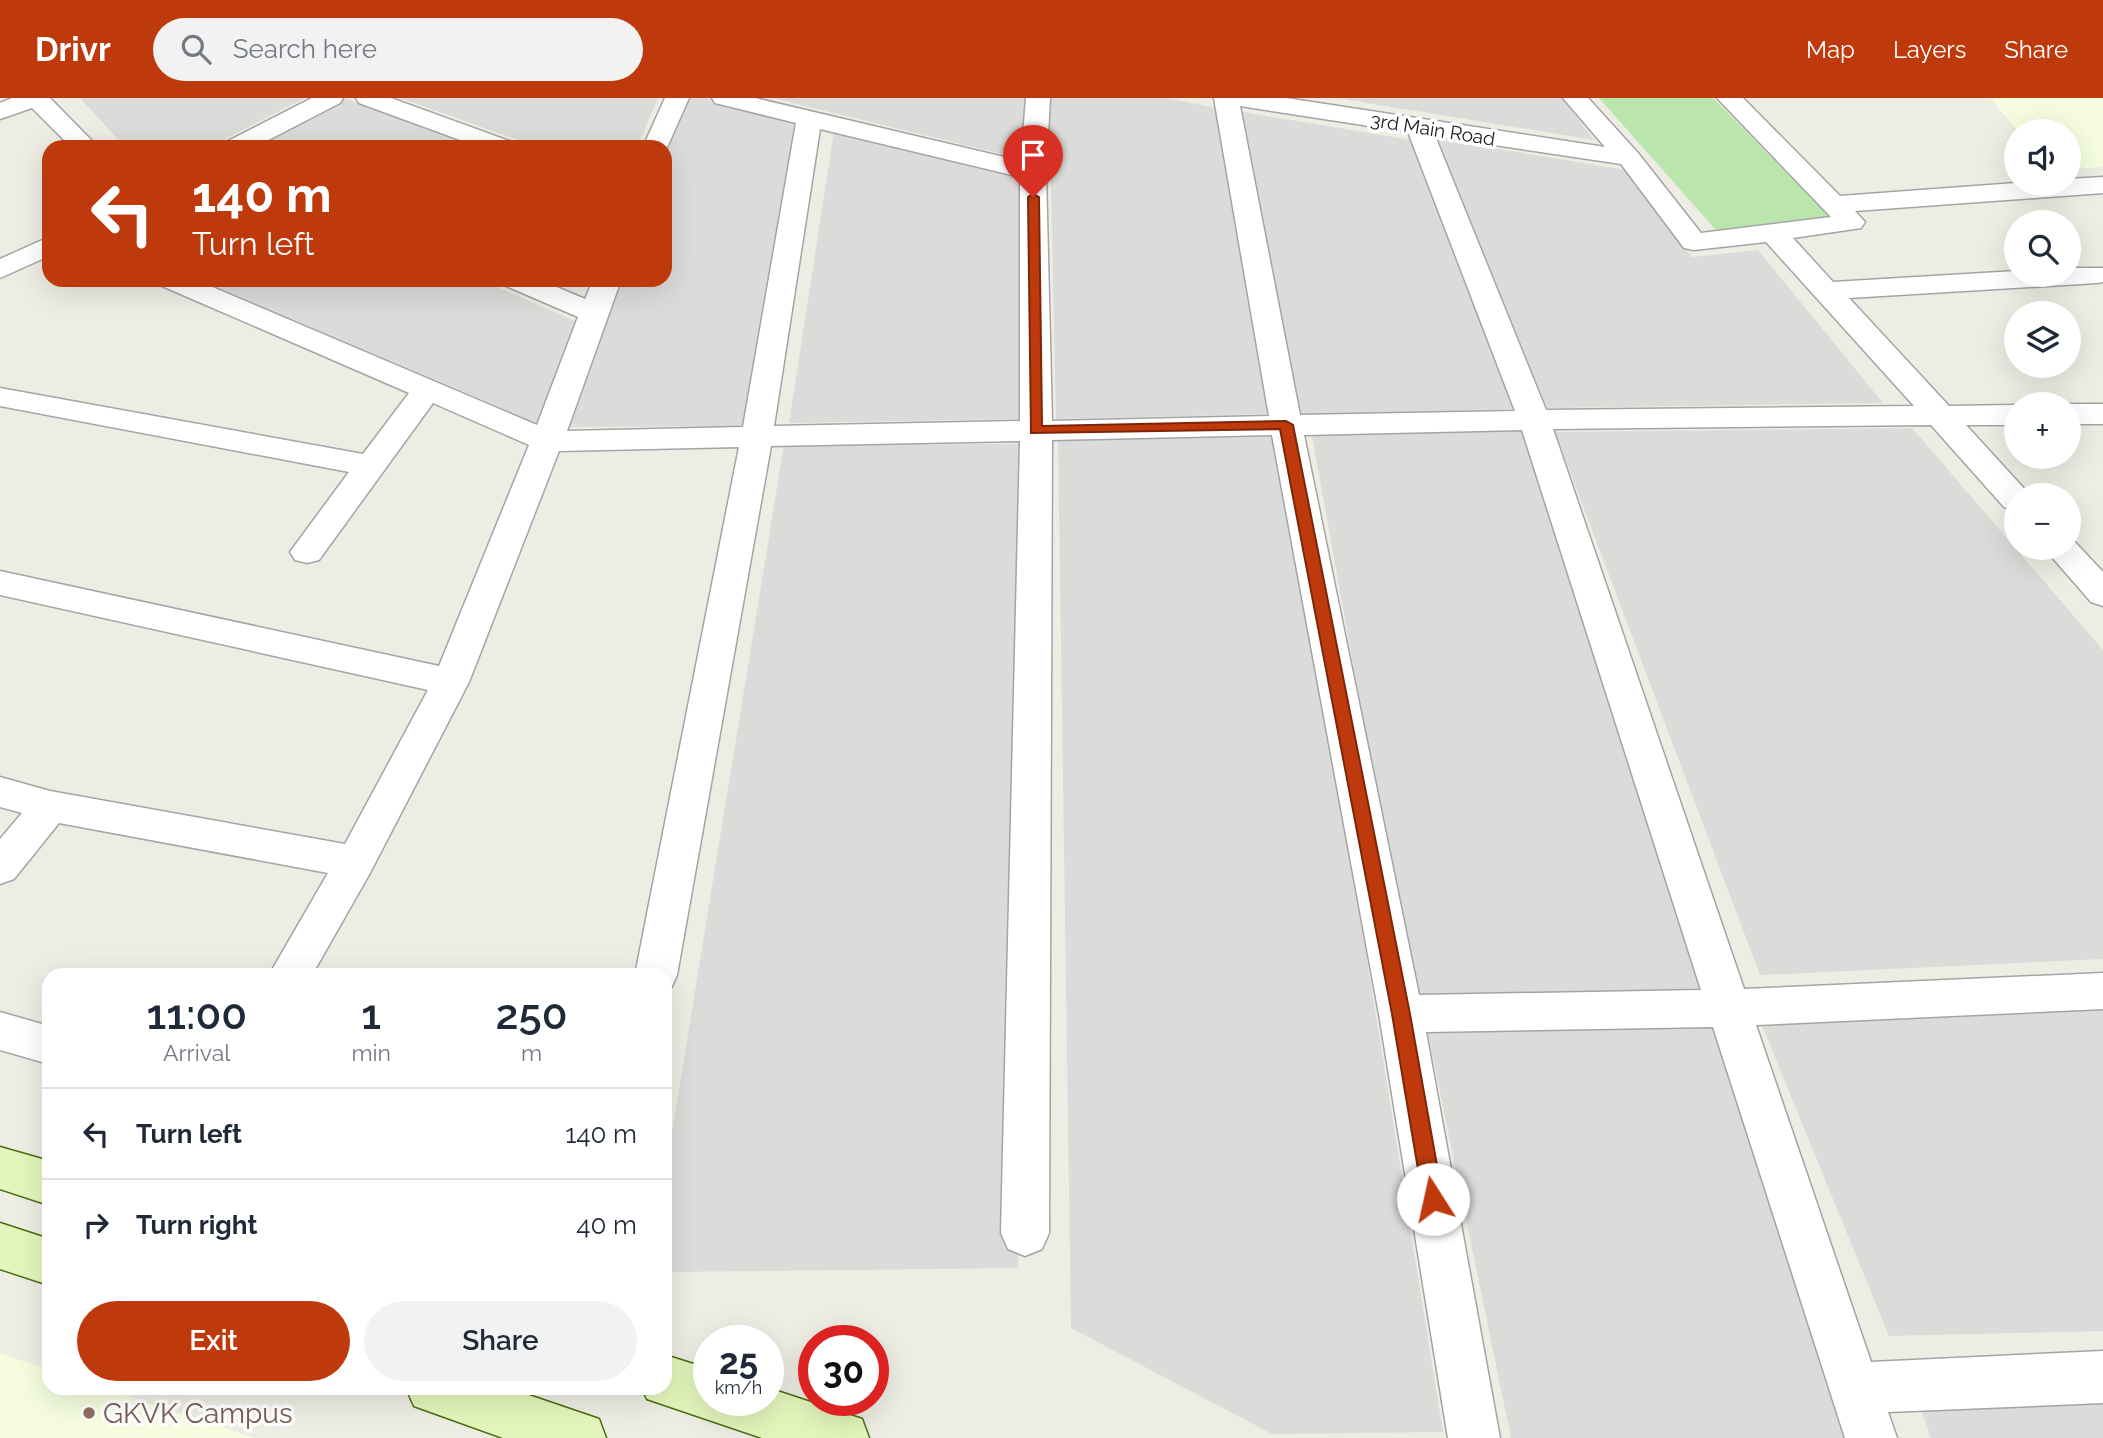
<!DOCTYPE html>
<html lang="en">
<head>
<meta charset="utf-8">
<style>
  :root { --surface:#fff; --page:#f2f2f3; --text:#1f2937; --muted:#747a83; --line:#e0e1e3; --accent:#be3a0d }
  body { margin:0; font-family:Raleway,sans-serif; background:var(--page); color:var(--text); height:100vh; display:flex; flex-direction:column; font-size:26px; white-space:nowrap }
  * { box-sizing:border-box; margin:0 }
  p { font-size:23px; color:var(--muted) }
  .icon { flex:none; width:38px; height:38px; fill:none; stroke:currentColor; stroke-width:2; stroke-linecap:round; stroke-linejoin:round }
  .map { position:relative; flex:1; overflow:hidden }
  .sheet { position:absolute; left:42px; top:870px; width:630px; height:427px; display:flex; flex-direction:column; background:var(--surface); border-radius:21px; box-shadow:0 7px 28px #0002 }
  .sheet>* { flex:none }
  .hud { position:absolute; left:42px; top:42px; width:630px; height:147px; border-radius:21px; box-shadow:0 7px 28px #0002; background:#be3a0d; color:#fff; overflow:hidden }
  .buttons { position:absolute; left:2004px; top:21px; display:grid; gap:14px }
  .buttons a { display:grid; place-items:center; width:77px; height:77px; border-radius:50%; background:var(--surface); box-shadow:0 7px 28px #0002; font-size:35px }
  .speed { position:absolute; left:693px; top:1227px; display:flex; gap:14px; font-size:35px; font-weight:700; text-align:center }
  .speed>* { display:grid; place-content:center; width:91px; height:91px; border-radius:50%; background:var(--surface); box-shadow:0 7px 28px #0002; line-height:1 }
  .speed small { font-size:18px; font-weight:400 }
  .speed .limit { border:10px solid #d22; background:#fff; color:#111 }
  .pin { position:absolute; display:grid; place-items:center; width:60px; height:60px; color:#fff; margin:-72px -30px; border-radius:50% 50% 50% 0; rotate:-45deg; box-shadow:0 0 7px #0007 }
  .pin .icon { rotate:45deg }
  .me { position:absolute; width:77px; margin:-38px; rotate:350deg; stroke-linejoin:round; filter:drop-shadow(0 0 5px #0008) }
  .turn { display:flex; align-items:center; gap:24px; height:147px; padding:0 35px; font-size:32px }
  .turn .icon { width:91px; height:91px; stroke-width:2.5 }
  .turn b { display:block; font-size:49px; line-height:60px }
  .eta { display:flex; justify-content:space-evenly; align-items:center; height:119px; text-align:center }
  .eta b { font-size:42px; font-weight:600; line-height:49px }
  .cta { display:flex; gap:14px; margin-top:auto; padding:14px 35px }
  .cta a { flex:1; height:80px; border-radius:42px; background:var(--accent); color:#fff; font-size:28px; font-weight:600; line-height:80px; text-align:center }
  .cta a+a { background:var(--page); color:var(--text) }
  ul { padding:0; list-style:none }
  li { display:flex; align-items:center; gap:21px; height:91px; padding:0 35px; border-top:2px solid var(--line) }
  li div { flex:1 }
  li b { display:block; font-size:26px }
  li em { font-style:normal }
  header { display:flex; align-items:center; gap:42px; box-sizing:border-box; height:98px; padding:0 35px; background:var(--accent); color:#fff }
  header strong { font-size:33px }
  nav { display:flex; gap:38px; margin-inline-start:auto; font-size:24px }
  .search { width:490px; height:63px; background:var(--page); display:flex; align-items:center; gap:18px; box-sizing:border-box; padding:0 24px; border-radius:38px; color:var(--muted); font-size:26px }
  .map>svg:first-child { display:block }
  .residential { fill:#dbdbda }
  .education { fill:#f5fdde }
  .grass { fill:#bae5ad }
  .lines { fill:none; stroke-linecap:round; stroke-linejoin:round }
  .street-casing { stroke:#a4a4a4; stroke-width:3 }
  .secondary-casing { stroke:#496d0c; stroke-width:3 }
  .street { fill:#fff; fill-rule:evenodd }
  .secondary { fill:#e3f5bb; fill-rule:evenodd }
  .route { fill:#be3a0d; stroke:#7c2608; stroke-width:2 }
  .education-dot { fill:#8d6e63; stroke:#fff; stroke-width:2.5 }
  .labels { text-anchor:middle; stroke-width:7; stroke-linejoin:round; paint-order:stroke }
  .far-street-label { font-size:19px; fill:#1d1d1d; stroke:#fff }
  .near-education-label { font-size:28px; fill:#785e54; stroke:#fff; text-anchor:start }
</style>
</head>
<body>
<header>
<strong>Drivr</strong>
<div class="search"><svg class="icon" aria-label="search" viewBox="0 0 24 24"><circle cx="10" cy="10" r="6"/><path d="M15 15l6 6"/></svg>Search here</div>
<nav><a>Map</a><a>Layers</a><a>Share</a></nav>
</header>
<div class="map">
<svg width="2103" height="1340" viewBox="0 0 2103 1340">
  <rect width="100%" height="100%" fill="#eeede4"/>
  <path class="residential" d="M 80,0 L 305,0 L 209,49 L 125,49 Z
    M 344,0 L 472,49 L 259,49 Z
    M 400,0 L 658,0 L 637,49 L 538,49 Z
    M 687,0 L 705,0 L 798,23 L 745,328 L 570,329 L 622,182 L 665,182 L 665,61 Z
    M 772,0 L 1029,0 L 1022,61 Z
    M 1049,0 L 1166,0 L 1217,10 L 1273,316 L 1056,321 Z
    M 1337,0 L 1562,0 L 1594,42 Z
    M 1237,13 L 1411,42 L 1515,311 L 1300,317 Z
    M 834,33 L 1022,75 L 1019,321 L 789,325 Z
    M 1437,41 L 1626,72 L 1692,159 L 1758,152 L 1883,305 L 1547,310 Z
    M 201,182 L 482,182 L 577,224 L 539,326 Z
    M 1912,330 L 2103,552 L 2103,861 L 1760,877 L 1555,334 Z
    M 1523,331 L 1705,897 L 1413,899 L 1311,332 Z
    M 1283,339 L 1443,1334 L 1272,1336 L 1071,1230 L 1058,341 Z
    M 1024,346 L 1018,1170 L 665,1174 L 665,1077 L 784,347 Z
    M 2103,911 L 2103,1233 L 1889,1238 L 1761,925 Z
    M 1716,926 L 1854,1340 L 1511,1340 L 1427,931 Z
    M 2103,1304 L 2103,1340 L 1931,1340 L 1920,1308 Z"/>
  <path class="education" d="M 1990,0 L 2103,0 L 2103,69 L 2069,71 L 2068,33 L 2018,33 Z
    M 0,1255 L 49,1272 L 49,1290 L 103,1290 L 254,1340 L 0,1340 Z"/>
  <path class="grass" d="M 1599,0 L 1713,0 L 1829,118 L 1716,132 Z"/>
  <g class="lines">
    <defs>
      <path id="street" d="M 12,0 L 50,0 L 98,49 L 71,49 L 32,10 L 0,21 L 0,5 Z
        M 312,0 L 343,0 L 340,5 L 255,49 L 222,49 L 226,44 Z
        M 356,0 L 391,0 L 512,44 L 516,49 L 479,49 L 359,5 Z
        M 665,0 L 689,0 L 665,54 L 665,49 L 643,49 Z
        M 712,0 L 755,0 L 1021,63 L 1026,0 L 1050,0 L 1046,74 L 1052,323 L 1269,318 L 1214,0 L 1286,0 L 1605,49 L 1563,0 L 1588,0 L 1638,55 L 1701,135 L 1831,119 L 1717,0 L 1743,0 L 1840,98 L 2016,85 L 2068,86 L 2068,81 L 2103,79 L 2103,95 L 1855,113 L 1865,124 L 1861,130 L 1793,140 L 1833,184 L 2016,173 L 2016,177 L 2068,177 L 2068,170 L 2103,170 L 2103,184 L 2097,185 L 1849,200 L 1949,308 L 2016,307 L 2016,327 L 1966,327 L 2030,397 L 2016,397 L 2016,412 L 2004,409 L 1931,327 L 1553,331 L 1744,891 L 2103,875 L 2103,911 L 1756,927 L 1871,1264 L 2103,1253 L 2103,1305 L 1888,1314 L 1897,1340 L 1845,1340 L 1713,929 L 1426,934 L 1500,1340 L 1448,1340 L 1379,916 L 1272,337 L 1052,342 L 1049,1135 L 1042,1151 L 1025,1158 L 1008,1151 L 1001,1135 L 1020,343 L 771,348 L 677,877 L 671,890 L 665,892 L 665,877 L 635,877 L 739,349 L 559,353 L 469,584 L 370,775 L 312,877 L 269,877 L 328,775 L 59,725 L 14,781 L 0,786 L 0,741 L 22,715 L 0,709 L 0,679 L 50,693 L 345,746 L 428,592 L 0,497 L 0,473 L 439,568 L 529,347 L 433,305 L 319,462 L 307,465 L 295,462 L 290,454 L 349,374 L 0,308 L 0,290 L 363,356 L 409,295 L 162,188 L 158,182 L 196,182 L 537,327 L 578,219 L 506,188 L 502,182 L 540,182 L 585,201 L 593,182 L 621,182 L 567,333 L 743,329 L 796,25 L 715,5 ZM 1240,8 L 1408,34 L 1515,313 L 1300,317 ZM 820,31 L 1020,79 L 1020,323 L 774,328 ZM 1435,38 L 1621,66 L 1684,150 L 1694,152 L 1766,144 L 1914,308 L 1546,312 ZM 1522,332 L 1701,892 L 1419,897 L 1304,337 Z
        M 49,139 L 49,158 L 0,180 L 0,161 Z
        M 2068,306 L 2103,306 L 2103,326 L 2068,326 Z
        M 2068,441 L 2073,442 L 2103,474 L 2103,508 L 2091,504 L 2044,450 L 2068,450 Z
        M 0,914 L 49,928 L 49,966 L 0,952 Z"/>
      <path id="secondary" d="M 0,1049 L 49,1063 L 49,1107 L 0,1091 Z
        M 0,1125 L 49,1141 L 49,1187 L 0,1171 Z
        M 665,1257 L 709,1271 L 709,1302 L 768,1302 L 768,1290 L 862,1321 L 869,1340 L 762,1340 L 647,1301 L 642,1290 L 665,1290 Z
        M 406,1290 L 508,1290 L 599,1321 L 606,1340 L 503,1340 L 414,1308 Z"/>
    </defs>
    <use href="#street" class="street-casing"/>
    <use href="#secondary" class="secondary-casing"/>
    <use href="#street" class="street"/>
    <use href="#secondary" class="secondary"/>
  </g>
  <path class="route" d="M 1033,96 L 1039,99 L 1042,328 L 1286,323 L 1293,327 L 1410,916 L 1443,1101 L 1440,1108 L 1433,1111 L 1426,1108 L 1423,1101 L 1392,916 L 1280,331 L 1031,335 L 1028,99 Z"/>
  <circle class="education-dot" cx="89" cy="1315" r="7"/>
  <g class="labels">
    <g class="far-street-label">
      <text transform="translate(1433 31) rotate(9)" y="7">3rd Main Road</text>
    </g>
    <g class="near-education-label">
      <text x="103" y="1325">GKVK Campus</text>
    </g>
  </g>
</svg>
<div class="buttons">
<a><svg class="icon" aria-label="sound" viewBox="0 0 24 24"><path d="M4 9h4l5-4v14l-5-4H4zM17 9q2 3 0 6"/></svg></a>
<a><svg class="icon" aria-label="search" viewBox="0 0 24 24"><circle cx="10" cy="10" r="6"/><path d="M15 15l6 6"/></svg></a>
<a><svg class="icon" aria-label="layers" viewBox="0 0 24 24"><path d="M12 4l9 5-9 5-9-5zM3 14l9 5 9-5"/></svg></a>
<a>+</a>
<a>−</a>
</div>
<div class="speed"><div>25<small>km/h</small></div><div class="limit">30</div></div>
<div class="pin" style="left:1033px;top:99px;background:#d93025"><svg class="icon" aria-label="arrive" viewBox="0 0 24 24"><path d="M6 21V4h12l-3 4 3 4H6"/></svg></div>
<svg class="me" style="left:1433px;top:1101px" viewBox="-20 -20 40 40"><circle r="19" fill="#fff"/><path d="M0-13L10 11 0 6-10 11z" fill="#be3a0d"/></svg>
<div class="hud">
<div class="turn"><svg class="icon" aria-label="left" viewBox="0 0 24 24"><path d="M17 20v-9H6M10 6l-5 5 5 5"/></svg><div><b>140 m</b>Turn left</div></div>
</div>
<section class="sheet">
<div class="eta">
<div><b>11:00</b><p>Arrival</p></div>
<div><b>1</b><p>min</p></div>
<div><b>250</b><p>m</p></div>
</div>
<ul>
<li><svg class="icon" aria-label="left" viewBox="0 0 24 24"><path d="M17 20v-9H6M10 6l-5 5 5 5"/></svg><div><b>Turn left</b></div><em>140 m</em></li>
<li><svg class="icon" aria-label="right" viewBox="0 0 24 24"><path d="M7 20v-9h11M14 6l5 5-5 5"/></svg><div><b>Turn right</b></div><em>40 m</em></li>
</ul>
<div class="cta"><a>Exit</a><a>Share</a></div>
</section>
</div>
</body>
</html>
